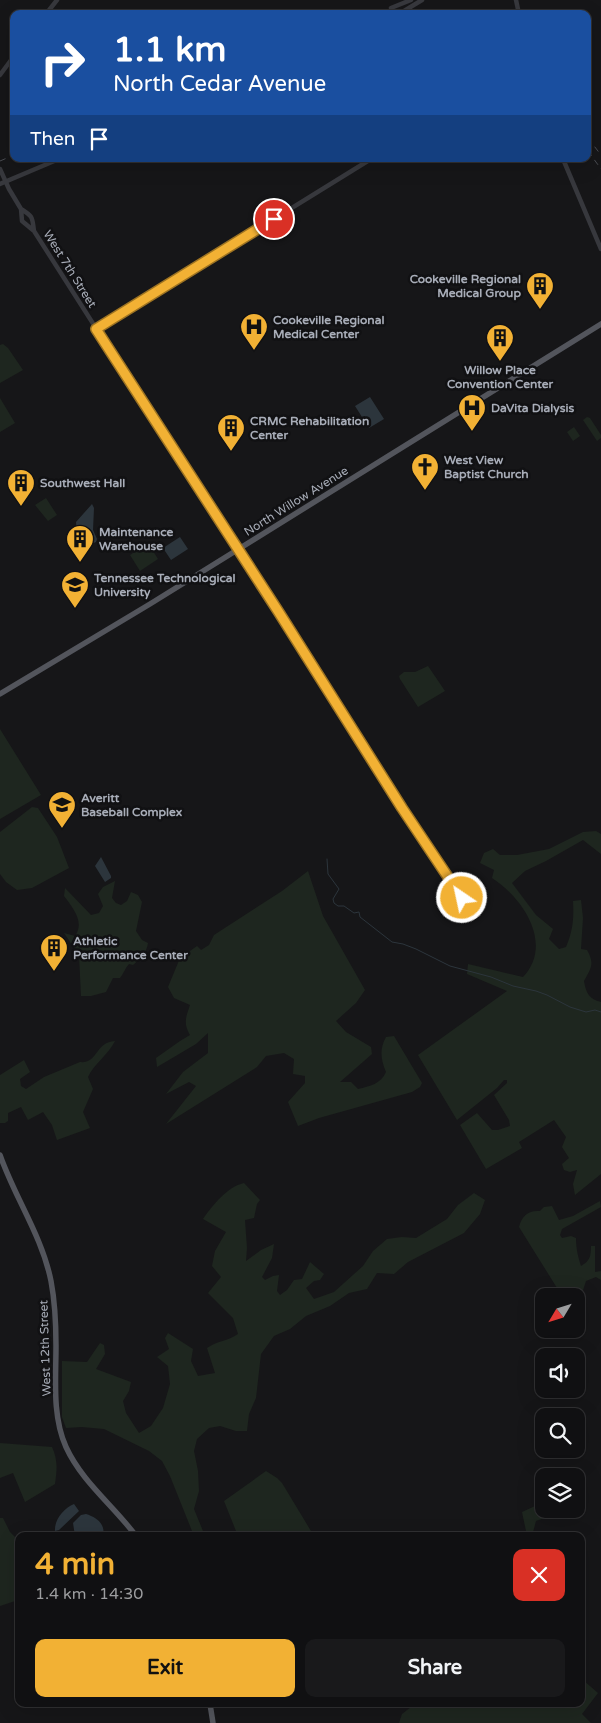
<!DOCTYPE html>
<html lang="en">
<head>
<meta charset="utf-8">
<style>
  :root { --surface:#101012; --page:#19191b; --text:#f1f3f6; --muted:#9c9d9f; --line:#303032; --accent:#f2b134 }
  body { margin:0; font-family:"Varela Round",sans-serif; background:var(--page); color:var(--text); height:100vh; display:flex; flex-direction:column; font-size:19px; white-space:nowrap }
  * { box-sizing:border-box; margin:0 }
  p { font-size:16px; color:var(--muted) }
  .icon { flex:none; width:28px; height:28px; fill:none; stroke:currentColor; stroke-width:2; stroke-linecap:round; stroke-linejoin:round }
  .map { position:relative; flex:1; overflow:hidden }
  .side { position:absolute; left:15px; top:1532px; width:570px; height:175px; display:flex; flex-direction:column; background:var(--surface); border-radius:10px; box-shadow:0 5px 20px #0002,0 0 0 1px var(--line) }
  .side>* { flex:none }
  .guide { position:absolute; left:10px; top:10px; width:581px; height:152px; border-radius:10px; box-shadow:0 5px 20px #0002,0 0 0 1px var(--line); background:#1a4fa0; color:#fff; overflow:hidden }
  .needle { width:32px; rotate:232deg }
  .fabs { position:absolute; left:535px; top:1288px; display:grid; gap:10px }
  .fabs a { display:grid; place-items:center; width:50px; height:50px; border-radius:10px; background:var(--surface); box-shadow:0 5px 20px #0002,0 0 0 1px var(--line); font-size:25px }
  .pin { position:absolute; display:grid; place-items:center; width:42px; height:42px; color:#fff; margin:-21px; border:2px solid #fff; border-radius:50%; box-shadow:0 1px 5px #0007 }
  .me { position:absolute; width:55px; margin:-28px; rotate:326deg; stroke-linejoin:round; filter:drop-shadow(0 0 4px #0008) }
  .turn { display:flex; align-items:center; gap:18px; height:105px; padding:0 20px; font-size:22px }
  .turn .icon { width:65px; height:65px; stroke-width:2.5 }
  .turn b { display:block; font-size:35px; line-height:42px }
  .then { display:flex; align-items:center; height:48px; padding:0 20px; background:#0003; gap:10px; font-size:19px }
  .round { display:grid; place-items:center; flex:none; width:52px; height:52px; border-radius:10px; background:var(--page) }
  .overview { display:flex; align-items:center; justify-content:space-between; height:85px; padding:0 20px }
  h1 { font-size:30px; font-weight:800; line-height:38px; color:var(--accent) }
  .action { display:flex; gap:10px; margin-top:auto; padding:10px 20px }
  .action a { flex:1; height:58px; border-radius:10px; background:var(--accent); color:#111; font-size:20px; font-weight:800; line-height:58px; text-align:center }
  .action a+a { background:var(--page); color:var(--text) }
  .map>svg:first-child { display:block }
  .green { fill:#1e261f }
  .water { fill:#2c353c }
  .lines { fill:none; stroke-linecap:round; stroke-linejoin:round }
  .stream { stroke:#2c353c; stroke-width:1 }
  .minor { stroke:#37383d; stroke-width:4.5 }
  .major { stroke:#53555c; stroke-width:5.5 }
  .rail { stroke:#4a4c52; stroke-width:1; stroke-dasharray:6 5; stroke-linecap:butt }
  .route-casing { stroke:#9d7322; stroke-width:12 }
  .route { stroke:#f2b134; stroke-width:9 }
  .labels { text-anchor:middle; stroke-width:5; stroke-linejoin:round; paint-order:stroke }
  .street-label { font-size:12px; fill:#a8adb8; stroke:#111113 }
  .poi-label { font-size:12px; font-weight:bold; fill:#a8adb8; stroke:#111113; text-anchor:start }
</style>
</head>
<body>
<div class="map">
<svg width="601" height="1723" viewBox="0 0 601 1723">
  <rect width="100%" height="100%" fill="#161618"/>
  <path class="green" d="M 3,344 L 8,348 L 23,370 L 0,383 L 0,345 Z
    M 0,398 L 15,423 L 0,432 Z
    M 587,417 L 590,418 L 601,435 L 601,438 L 597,441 L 583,420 Z
    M 574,427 L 580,436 L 573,441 L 567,432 Z
    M 46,498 L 57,515 L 48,521 L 35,505 Z
    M 148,543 L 158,559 L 140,571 L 130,555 Z
    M 428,666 L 445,691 L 418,707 L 400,679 L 399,676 L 404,672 L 415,672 Z
    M 0,729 L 41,795 L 0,819 Z
    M 32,807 L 38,808 L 57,837 L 69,868 L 32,888 L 17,890 L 6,882 L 0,874 L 0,832 Z
    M 596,831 L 601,834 L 601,854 L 583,840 L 546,861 L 525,871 L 512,883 L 536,915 L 553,929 L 549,939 L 559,949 L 566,947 C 573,931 574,918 573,901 L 581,900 L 583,918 L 581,949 L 587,950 C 595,964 591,968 584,981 C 586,993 589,999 601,1002 L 601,1174 L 575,1195 L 573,1184 L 577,1170 L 570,1172 L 564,1170 L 562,1164 L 569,1158 L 562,1147 L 566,1137 L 554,1120 L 519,1142 L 522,1148 L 486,1169 L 460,1125 L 477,1113 L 492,1130 L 498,1130 L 510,1126 L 509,1120 L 494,1095 L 507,1083 L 507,1080 L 504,1080 L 497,1088 L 457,1120 L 418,1055 L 507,991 L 467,974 L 468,964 L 523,977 C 554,944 523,898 492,878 L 494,870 L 480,863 L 484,853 L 493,849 L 500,855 L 517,855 L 549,849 L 583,832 Z
    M 308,871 L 323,916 L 365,990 L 356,1003 L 336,1021 L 346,1032 L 371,1047 L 372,1054 L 340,1082 L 351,1082 L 358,1089 C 370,1086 381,1084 386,1072 C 381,1060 379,1050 386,1037 L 394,1036 L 422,1083 L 420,1087 L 412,1092 L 319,1118 L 298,1126 L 288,1102 L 305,1083 L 305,1076 L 293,1074 L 294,1059 L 284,1053 L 266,1056 L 257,1067 L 166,1124 L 196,1086 L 189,1082 L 166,1094 L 183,1072 L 208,1053 L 208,1033 L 196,1044 L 157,1067 L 156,1058 L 180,1041 L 190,1035 C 183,1023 186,1017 190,1005 L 174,998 L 168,987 L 180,958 L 197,946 L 201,950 L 209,945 L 214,935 L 282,891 Z
    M 115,881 L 112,898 L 116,903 L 121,905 L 127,901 L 131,892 L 138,895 L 142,902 L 136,931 L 142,940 L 148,943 C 147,952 140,959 133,965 L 129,964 C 125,968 124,973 120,978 L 113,978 L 106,992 L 91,996 L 81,996 L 79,955 L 64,933 L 75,936 C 85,922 73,908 64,896 L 65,888 L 91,915 L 99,913 L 103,906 L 98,894 L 103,887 Z
    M 115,1041 C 108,1055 94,1064 88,1077 L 93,1089 L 83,1112 L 90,1128 L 57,1140 L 52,1125 L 43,1112 L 28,1120 L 21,1107 L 8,1113 L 8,1121 L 5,1123 L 0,1123 L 0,1075 L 24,1060 L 30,1072 L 20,1079 L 21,1086 L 26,1089 L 44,1077 L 80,1062 C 98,1064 95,1042 115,1041 Z
    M 244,1183 L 260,1200 L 257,1204 L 254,1218 L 245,1220 L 247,1248 L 246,1261 L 261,1250 L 274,1244 L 272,1258 L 262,1277 L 265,1280 L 273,1276 L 279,1275 L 277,1291 L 280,1295 L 287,1290 L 294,1280 L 302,1279 L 310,1262 L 324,1274 L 320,1280 L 314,1281 L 306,1288 L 314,1299 L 334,1292 L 363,1266 L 373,1251 L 387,1239 L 402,1237 L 416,1238 L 447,1219 L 458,1205 L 474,1193 L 485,1200 L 480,1214 L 464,1233 L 408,1262 L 394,1274 L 377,1273 L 367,1289 L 349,1293 L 330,1306 L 306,1316 L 290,1329 L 274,1336 L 261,1354 L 256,1398 L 249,1414 L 247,1431 L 236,1431 L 220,1426 L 209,1428 L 197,1439 L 194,1451 L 198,1471 L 199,1491 L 194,1509 L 205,1536 L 194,1536 L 170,1476 L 162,1461 L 149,1451 L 104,1429 L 82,1427 L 66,1428 L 62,1417 L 62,1361 L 87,1362 L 100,1343 L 104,1345 L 105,1354 L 96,1369 L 131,1382 L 129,1391 L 123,1401 L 126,1413 L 139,1433 L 151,1426 L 163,1408 L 170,1384 L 168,1366 L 157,1357 L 169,1349 L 165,1338 L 168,1333 L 193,1349 L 191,1361 L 198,1376 L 215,1373 L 207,1348 C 217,1341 228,1341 238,1334 L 233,1318 L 208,1293 L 221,1277 L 212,1266 L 215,1251 L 226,1232 L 203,1219 C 213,1205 227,1187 244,1183 Z
    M 600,1201 L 601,1207 L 562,1229 L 560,1235 L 562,1238 L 571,1236 L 576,1238 C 576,1249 578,1256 581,1266 C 590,1261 591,1256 591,1246 L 595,1246 L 595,1272 L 601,1271 L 601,1280 L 596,1277 L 586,1281 L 583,1290 L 576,1297 L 562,1296 L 519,1227 C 522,1215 529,1210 540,1211 L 544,1207 L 552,1206 L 559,1220 L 573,1216 Z
    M 0,1443 L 52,1447 C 58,1460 57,1470 55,1484 L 25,1502 L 13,1473 L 0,1478 Z
    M 266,1471 L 277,1478 L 282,1483 L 314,1536 L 238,1536 L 224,1501 Z
    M 542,1497 L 544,1497 L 544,1509 L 553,1509 L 550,1516 L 536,1521 L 532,1536 L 523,1536 L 526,1531 L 522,1512 L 535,1506 Z
    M 0,1518 L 3,1518 L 10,1532 L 19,1541 L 19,1604 L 15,1601 L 0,1606 Z
    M 583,1680 L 598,1693 L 582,1714 L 591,1723 L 399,1723 L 402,1714 L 411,1707 L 434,1704 L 581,1704 L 581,1681 Z"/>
  <path class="water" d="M 370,397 L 384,419 L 369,428 L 355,406 Z
    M 92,504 L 94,508 L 93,530 L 97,539 L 96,542 L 91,544 C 82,542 76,531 76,522 Z
    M 180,537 L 188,549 L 171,560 L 163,548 Z
    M 101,857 L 111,876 L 111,878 L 105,882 L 95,866 Z
    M 74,1504 L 79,1511 L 59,1530 L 55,1531 C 54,1520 64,1508 74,1504 Z
    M 86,1514 C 96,1517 106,1524 103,1536 L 75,1536 L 73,1523 L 81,1515 Z"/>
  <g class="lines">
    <path class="stream" d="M 327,859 L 328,874 L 339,889 L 333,899 L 334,903 L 338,906 L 344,906 L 354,913 L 359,912 L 360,917 L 392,942 L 403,944 L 416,949 L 450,966 L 491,977 L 513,986 L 536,991 L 547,995 L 570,1007 L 586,1012 L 595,1010 L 601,1012"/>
    <path class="minor" d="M 516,0 L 519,14
      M 391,8 L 411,0
      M 46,14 L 57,0
      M 399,14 L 422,0
      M 0,75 L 14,56
      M 563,159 L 601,249
      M 0,169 L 9,189 L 21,209
      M 0,184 L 59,159
      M 34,231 C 32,218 34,217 21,209 L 22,221 L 34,231 L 402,808 L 462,898
      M 96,329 L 371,159"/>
    <path class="major" d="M 0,694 L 150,604 L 601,324
      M 0,1155 C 15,1198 42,1236 51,1281 C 55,1302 56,1324 56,1346 C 56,1379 52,1416 66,1447 C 82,1482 114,1506 136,1536
      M 210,1704 L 213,1723"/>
    <path class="rail" d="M 378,14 L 383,14
      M 588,138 L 601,155
      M 588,151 L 601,169
      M 0,161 L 14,155"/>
  </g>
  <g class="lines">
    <defs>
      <path id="route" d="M 274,219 L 96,329 L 278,611 L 402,808 L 462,898"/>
    </defs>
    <use href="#route" class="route-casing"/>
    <use href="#route" class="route"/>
  </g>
  <defs>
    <symbol id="building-pin" viewBox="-11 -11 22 30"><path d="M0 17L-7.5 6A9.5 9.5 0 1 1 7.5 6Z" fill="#f2b134" stroke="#111113"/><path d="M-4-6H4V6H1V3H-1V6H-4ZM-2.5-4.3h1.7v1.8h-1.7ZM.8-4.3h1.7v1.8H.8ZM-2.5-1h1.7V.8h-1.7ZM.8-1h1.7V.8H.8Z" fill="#111"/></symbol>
    <symbol id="hospital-pin" viewBox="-11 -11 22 30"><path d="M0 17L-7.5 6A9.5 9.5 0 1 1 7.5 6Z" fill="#f2b134" stroke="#111113"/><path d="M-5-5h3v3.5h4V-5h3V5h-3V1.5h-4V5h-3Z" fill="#111"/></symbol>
    <symbol id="church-pin" viewBox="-11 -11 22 30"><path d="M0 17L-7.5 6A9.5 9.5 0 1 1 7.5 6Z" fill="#f2b134" stroke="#111113"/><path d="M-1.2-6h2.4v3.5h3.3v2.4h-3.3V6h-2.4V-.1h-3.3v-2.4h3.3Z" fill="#111"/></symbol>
    <symbol id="university-pin" viewBox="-11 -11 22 30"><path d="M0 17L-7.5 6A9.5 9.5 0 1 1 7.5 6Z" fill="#f2b134" stroke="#111113"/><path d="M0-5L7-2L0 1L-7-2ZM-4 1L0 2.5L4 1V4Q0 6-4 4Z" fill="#111"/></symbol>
  </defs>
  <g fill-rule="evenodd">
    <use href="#building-pin" x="524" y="270" width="32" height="43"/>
    <use href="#hospital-pin" x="238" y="311" width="32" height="43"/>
    <use href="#building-pin" x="484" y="322" width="32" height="43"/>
    <use href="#hospital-pin" x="456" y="392" width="32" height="43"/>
    <use href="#building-pin" x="215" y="412" width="32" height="43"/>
    <use href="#church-pin" x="409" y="451" width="32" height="43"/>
    <use href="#building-pin" x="5" y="467" width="32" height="43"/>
    <use href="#building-pin" x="64" y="523" width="32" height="43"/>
    <use href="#university-pin" x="59" y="569" width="32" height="43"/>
    <use href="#university-pin" x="46" y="789" width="32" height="43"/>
    <use href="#building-pin" x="38" y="932" width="32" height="43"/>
  </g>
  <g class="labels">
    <g class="street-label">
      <text transform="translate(70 269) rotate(58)" y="4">West 7th Street</text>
      <text transform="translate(296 501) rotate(-32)" y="4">North Willow Avenue</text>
      <text transform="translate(45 1348) rotate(-92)" y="4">West 12th Street</text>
    </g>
    <g class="poi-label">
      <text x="521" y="283" text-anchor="end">Cookeville Regional<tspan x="521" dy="14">Medical Group</tspan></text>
      <text x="273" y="324">Cookeville Regional<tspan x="273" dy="14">Medical Center</tspan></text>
      <text x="500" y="374" text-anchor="middle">Willow Place<tspan x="500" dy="14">Convention Center</tspan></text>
      <text x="491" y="412">DaVita Dialysis</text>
      <text x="250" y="425">CRMC Rehabilitation<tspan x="250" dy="14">Center</tspan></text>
      <text x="444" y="464">West View<tspan x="444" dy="14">Baptist Church</tspan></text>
      <text x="40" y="487">Southwest Hall</text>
      <text x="99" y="536">Maintenance<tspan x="99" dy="14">Warehouse</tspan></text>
      <text x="94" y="582">Tennessee Technological<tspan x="94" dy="14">University</tspan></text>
      <text x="81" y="802">Averitt<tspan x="81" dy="14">Baseball Complex</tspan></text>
      <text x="73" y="945">Athletic<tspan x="73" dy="14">Performance Center</tspan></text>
    </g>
  </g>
</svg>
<div class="fabs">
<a><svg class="needle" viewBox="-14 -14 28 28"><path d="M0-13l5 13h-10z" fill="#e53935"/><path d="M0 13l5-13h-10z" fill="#9c9d9f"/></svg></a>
<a><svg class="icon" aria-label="sound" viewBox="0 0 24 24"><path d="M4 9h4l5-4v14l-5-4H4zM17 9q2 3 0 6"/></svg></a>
<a><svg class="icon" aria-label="search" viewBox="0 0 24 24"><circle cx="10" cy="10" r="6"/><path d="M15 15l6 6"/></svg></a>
<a><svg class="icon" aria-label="layers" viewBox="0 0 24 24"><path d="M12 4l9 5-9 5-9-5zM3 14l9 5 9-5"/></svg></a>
</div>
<div class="pin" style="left:274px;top:219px;background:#d93025"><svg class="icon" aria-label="arrive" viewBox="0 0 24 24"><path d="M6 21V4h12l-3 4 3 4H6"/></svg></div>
<svg class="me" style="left:462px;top:898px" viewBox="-20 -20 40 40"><circle r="17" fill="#f2b134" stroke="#fff" stroke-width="3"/><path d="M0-11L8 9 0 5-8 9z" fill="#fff"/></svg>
<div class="guide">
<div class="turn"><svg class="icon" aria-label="right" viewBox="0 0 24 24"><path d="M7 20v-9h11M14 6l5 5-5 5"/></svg><div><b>1.1 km</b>North Cedar Avenue</div></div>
<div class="then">Then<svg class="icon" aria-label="arrive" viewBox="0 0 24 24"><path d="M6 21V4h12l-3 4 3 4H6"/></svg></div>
</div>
<section class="side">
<div class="overview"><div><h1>4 min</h1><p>1.4 km · 14:30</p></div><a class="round" style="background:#d93025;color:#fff"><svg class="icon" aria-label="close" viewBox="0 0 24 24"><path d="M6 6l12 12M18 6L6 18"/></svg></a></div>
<div class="action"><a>Exit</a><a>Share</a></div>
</section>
</div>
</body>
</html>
